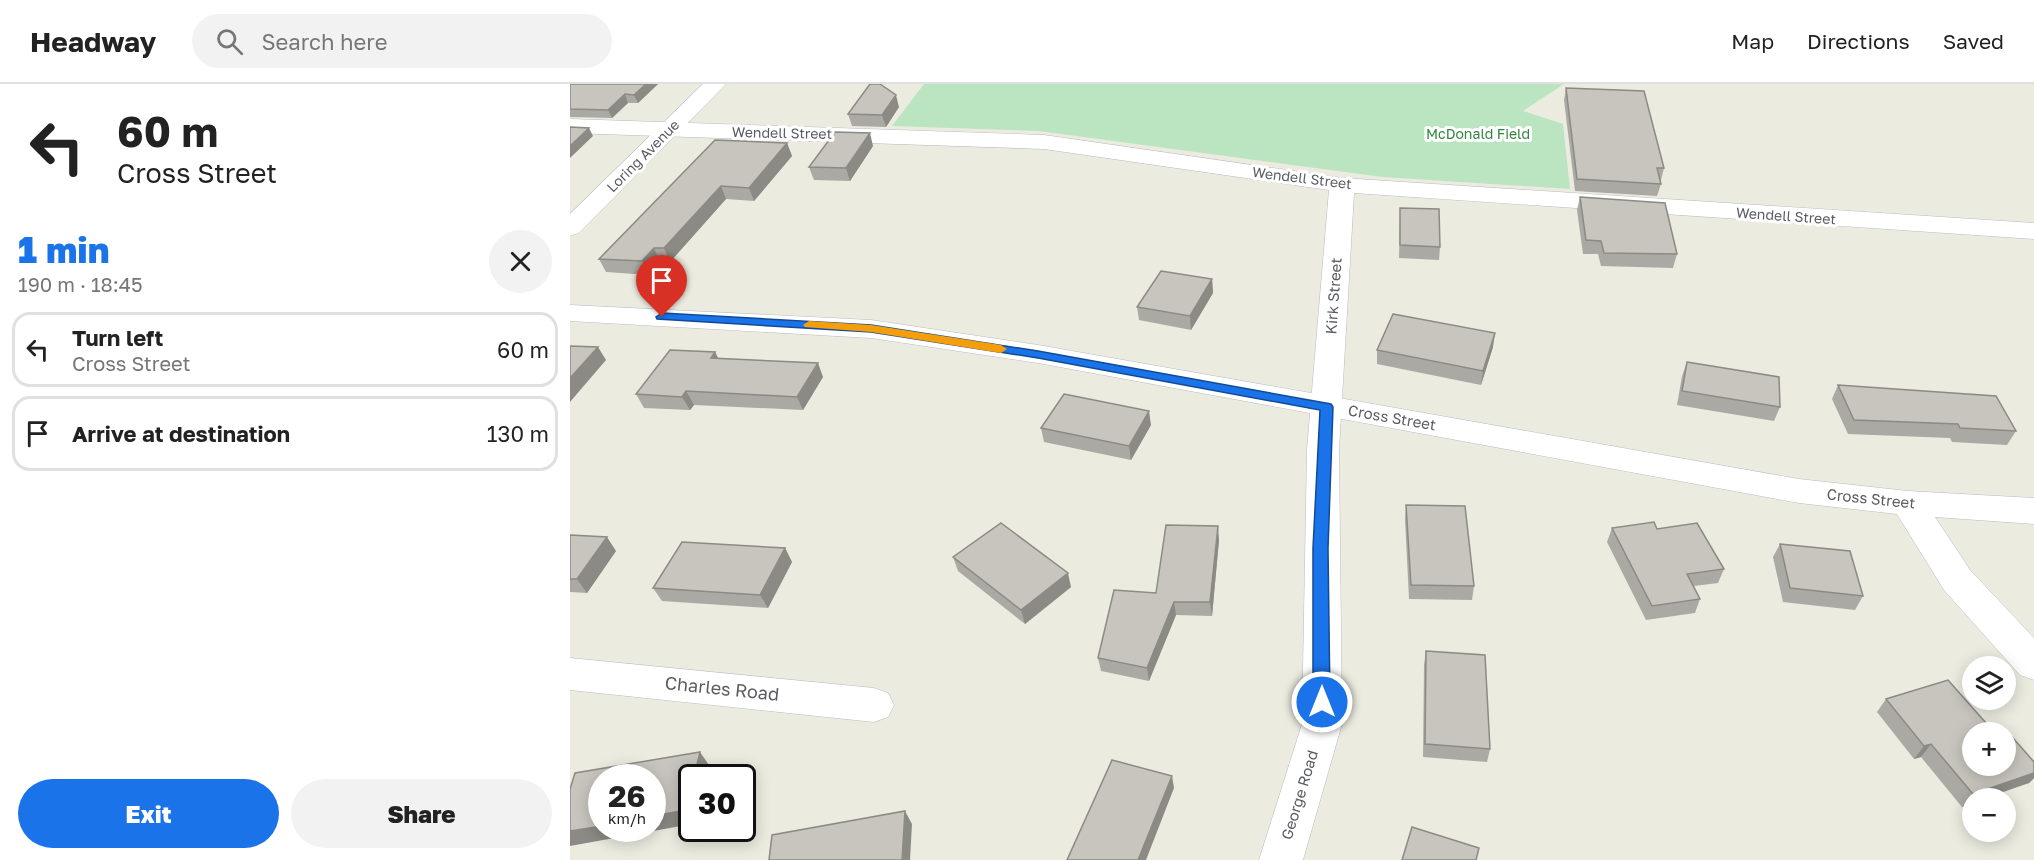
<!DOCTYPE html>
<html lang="en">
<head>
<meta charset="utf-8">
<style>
  :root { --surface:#fff; --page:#f2f2f2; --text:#222; --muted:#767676; --line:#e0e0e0; --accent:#1a73e8 }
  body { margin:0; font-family:"Golos Text",sans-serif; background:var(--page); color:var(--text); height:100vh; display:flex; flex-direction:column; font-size:22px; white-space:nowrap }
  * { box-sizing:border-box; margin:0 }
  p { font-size:20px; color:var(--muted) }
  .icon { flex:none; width:33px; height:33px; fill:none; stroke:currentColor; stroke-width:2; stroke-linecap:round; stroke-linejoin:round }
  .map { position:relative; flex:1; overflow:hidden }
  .drawer { display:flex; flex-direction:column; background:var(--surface); width:570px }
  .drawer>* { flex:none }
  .hud { background:#fff; color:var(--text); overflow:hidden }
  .buttons { position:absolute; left:1392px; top:572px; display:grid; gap:12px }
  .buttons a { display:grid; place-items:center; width:54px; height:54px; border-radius:50%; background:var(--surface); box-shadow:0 3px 15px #0003; font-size:30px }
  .speed { position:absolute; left:18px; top:680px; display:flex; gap:12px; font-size:30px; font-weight:700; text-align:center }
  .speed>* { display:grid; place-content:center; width:78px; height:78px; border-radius:50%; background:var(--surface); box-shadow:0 3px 15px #0003; line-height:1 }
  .speed small { font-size:15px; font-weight:400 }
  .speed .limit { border:3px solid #111; border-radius:9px; background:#fff; color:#111 }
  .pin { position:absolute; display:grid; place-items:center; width:51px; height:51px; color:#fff; margin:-62px -26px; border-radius:50% 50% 50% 0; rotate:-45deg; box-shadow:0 0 6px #0007 }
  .pin .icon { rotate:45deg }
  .me { position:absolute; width:66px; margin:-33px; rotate:0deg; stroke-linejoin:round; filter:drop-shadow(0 0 4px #0008) }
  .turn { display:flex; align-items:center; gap:21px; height:126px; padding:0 18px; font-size:27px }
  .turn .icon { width:78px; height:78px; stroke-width:2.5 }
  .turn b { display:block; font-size:42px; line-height:51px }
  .round { display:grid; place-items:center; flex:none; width:63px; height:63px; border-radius:32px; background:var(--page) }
  .head { display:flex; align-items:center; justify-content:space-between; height:102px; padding:0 18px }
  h1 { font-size:36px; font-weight:800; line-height:45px; color:var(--accent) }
  .button { display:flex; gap:12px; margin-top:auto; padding:12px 18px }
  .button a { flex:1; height:69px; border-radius:36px; background:var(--accent); color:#fff; font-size:24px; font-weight:800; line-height:69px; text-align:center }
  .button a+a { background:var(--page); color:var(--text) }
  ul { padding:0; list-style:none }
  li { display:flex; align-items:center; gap:18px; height:75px; margin:0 12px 9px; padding:0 6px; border:3px solid var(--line); border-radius:18px }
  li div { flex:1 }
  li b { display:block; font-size:22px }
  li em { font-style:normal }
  header { display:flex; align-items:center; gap:36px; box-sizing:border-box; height:84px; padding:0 30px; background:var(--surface); border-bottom:2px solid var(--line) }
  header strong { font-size:28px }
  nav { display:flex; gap:33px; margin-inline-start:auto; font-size:21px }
  .search { width:420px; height:54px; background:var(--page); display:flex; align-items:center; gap:15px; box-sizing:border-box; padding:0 21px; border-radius:33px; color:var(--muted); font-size:22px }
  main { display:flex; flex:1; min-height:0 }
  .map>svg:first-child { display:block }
  .green { fill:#bbe5c0 }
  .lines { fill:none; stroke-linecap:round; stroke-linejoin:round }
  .street-casing { stroke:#b8babf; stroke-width:1 }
  .secondary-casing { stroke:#b9bbc2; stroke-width:1 }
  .street { fill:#fff; fill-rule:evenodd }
  .secondary { fill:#fff; fill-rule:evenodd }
  .wall { fill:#aba9a3 }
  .shaded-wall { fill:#8b8a84 }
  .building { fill:#c7c5bd; stroke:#8b8a84; stroke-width:1.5 }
  .route { fill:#1a73e8; stroke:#114b97; stroke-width:1.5 }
  .slow { fill:#f59e0b }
  .labels { text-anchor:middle; stroke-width:6; stroke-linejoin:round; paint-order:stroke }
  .far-street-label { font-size:14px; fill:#595c61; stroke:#fff }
  .far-park-label { font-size:14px; fill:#338640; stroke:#fff }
  .street-label { font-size:15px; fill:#595c61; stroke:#fff }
  .near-street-label { font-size:18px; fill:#595c61; stroke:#fff }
</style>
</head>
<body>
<header>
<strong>Headway</strong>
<div class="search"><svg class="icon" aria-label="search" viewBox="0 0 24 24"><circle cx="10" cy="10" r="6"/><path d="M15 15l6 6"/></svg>Search here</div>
<nav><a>Map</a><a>Directions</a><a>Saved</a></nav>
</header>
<main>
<section class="drawer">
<div class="hud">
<div class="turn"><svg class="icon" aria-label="left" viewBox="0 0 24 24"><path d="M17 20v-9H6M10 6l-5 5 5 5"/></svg><div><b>60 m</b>Cross Street</div></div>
</div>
<div class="head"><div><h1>1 min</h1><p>190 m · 18:45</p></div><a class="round"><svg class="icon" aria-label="close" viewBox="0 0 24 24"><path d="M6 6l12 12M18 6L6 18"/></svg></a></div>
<ul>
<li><svg class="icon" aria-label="left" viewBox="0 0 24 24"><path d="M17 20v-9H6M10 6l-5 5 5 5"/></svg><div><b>Turn left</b><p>Cross Street</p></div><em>60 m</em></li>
<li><svg class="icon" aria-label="arrive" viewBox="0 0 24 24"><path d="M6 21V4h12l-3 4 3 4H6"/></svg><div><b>Arrive at destination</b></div><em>130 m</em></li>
</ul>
<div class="button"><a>Exit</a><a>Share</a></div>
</section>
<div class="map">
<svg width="1464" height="776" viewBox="0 0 1464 776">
  <rect width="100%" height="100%" fill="#ecebe0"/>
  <path class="green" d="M 354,0 L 994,0 L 953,27 L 993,40 L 1000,105 L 813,93 L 469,47 L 322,42 Z"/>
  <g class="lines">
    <defs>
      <path id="street" d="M 0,35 L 474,51 L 772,94 L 1464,139 L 1464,155 L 784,109 L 769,366 L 772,640 L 733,776 L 689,776 L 732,640 L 737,366 L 759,106 L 474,65 L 0,49 Z
        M 0,574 L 304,604 L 318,609 L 324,621 L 318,633 L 304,638 L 0,606 Z"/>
      <path id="secondary" d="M 133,0 L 156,0 L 9,149 L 0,152 L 0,130 Z
        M 0,221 L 301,236 L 468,261 L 1229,395 L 1338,407 L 1464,414 L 1464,440 L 1365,433 L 1400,486 L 1464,554 L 1464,596 L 1450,591 L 1374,506 L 1327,430 L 1229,419 L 468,279 L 301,254 L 0,237 Z"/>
    </defs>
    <use href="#street" class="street-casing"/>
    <use href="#secondary" class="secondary-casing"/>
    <use href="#street" class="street"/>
    <use href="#secondary" class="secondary"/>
  </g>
  <path class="wall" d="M 0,0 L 88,0 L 68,19 L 58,19 L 42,34 L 0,33 Z
    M 996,4 L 1094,84 L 1091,96 L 1090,96 L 1091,100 L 1087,112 L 1005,107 L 994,16 Z
    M 329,23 L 316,43 L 282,42 L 278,30 Z
    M 217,59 L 222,72 L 184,117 L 156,115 L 100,178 L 90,178 L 79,191 L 36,188 L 29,175 Z
    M 303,62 L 280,97 L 244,96 L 239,83 Z
    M 1010,113 L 1107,170 L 1103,184 L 1031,182 L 1028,170 L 1013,170 L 1007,126 Z
    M 830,124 L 870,163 L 869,176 L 829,174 Z
    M 642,195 L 643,209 L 621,246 L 569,236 L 567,223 Z
    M 923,263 L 911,301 L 807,280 L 807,266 Z
    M 145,268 L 148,274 L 253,293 L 233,326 L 124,321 L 120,326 L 74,324 L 66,310 Z
    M 1117,278 L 1210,323 L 1204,337 L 1107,321 L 1112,292 Z
    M 1268,301 L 1446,347 L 1437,361 L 1382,358 L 1380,354 L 1278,350 L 1262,315 Z
    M 581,341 L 561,376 L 474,358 L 471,344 Z
    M 836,421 L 904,502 L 902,516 L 839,515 L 835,435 Z
    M 1042,444 L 1087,445 L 1154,485 L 1148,499 L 1124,502 L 1130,515 L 1125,529 L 1076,536 L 1037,458 Z
    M 0,451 L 46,467 L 17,509 L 0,508 Z
    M 649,456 L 642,532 L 606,531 L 579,597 L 531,587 L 528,574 L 586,509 Z
    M 1210,460 L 1293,512 L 1285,526 L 1213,518 L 1203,473 Z
    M 215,464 L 222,478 L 198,524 L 92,517 L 83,504 Z
    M 383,473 L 501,503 L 455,540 L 388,487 Z
    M 856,567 L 920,665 L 917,678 L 853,673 L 854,581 Z
    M 1316,615 L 1402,648 L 1464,678 L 1464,694 L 1459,699 L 1402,714 L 1402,719 L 1392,723 L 1351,673 L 1344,675 L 1307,628 Z"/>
  <path class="shaded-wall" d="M 76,0 L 88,0 L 68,19 L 64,11 Z
    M 55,10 L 58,19 L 42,34 L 38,26 Z
    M 326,11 L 329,23 L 316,43 L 312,31 Z
    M 19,44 L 23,52 L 0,74 L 0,62 Z
    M 300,49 L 303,62 L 280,97 L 276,84 Z
    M 217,59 L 222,72 L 184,117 L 179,104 Z
    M 151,102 L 156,115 L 100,178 L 94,164 Z
    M 84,164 L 90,178 L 79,191 L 72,177 Z
    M 642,195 L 643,209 L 621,246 L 620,232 Z
    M 925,249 L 923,263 L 911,301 L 913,287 Z
    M 28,263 L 36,276 L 0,318 L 0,294 Z
    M 145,268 L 152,282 L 141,274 Z
    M 248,279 L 253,293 L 233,326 L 227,313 Z
    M 116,307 L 124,321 L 120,326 L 112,313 Z
    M 579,327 L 581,341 L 561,376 L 559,362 Z
    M 648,442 L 649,456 L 642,532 L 640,518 Z
    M 37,453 L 46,467 L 17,509 L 7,495 Z
    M 215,464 L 222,478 L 198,524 L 190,511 Z
    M 498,489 L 501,503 L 455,540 L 451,526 Z
    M 604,518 L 606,531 L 579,597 L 577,584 Z
    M 1361,660 L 1351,673 L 1344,675 L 1354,662 Z
    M 130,668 L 139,681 L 137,693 L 124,693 Z
    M 1464,689 L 1464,694 L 1459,699 L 1416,714 L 1402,714 L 1402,719 L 1392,723 L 1403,710 Z
    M 602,692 L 604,704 L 576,776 L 568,776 Z
    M 122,707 L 122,740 L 0,762 L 0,747 L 32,742 L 32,744 L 82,744 L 82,732 Z
    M 335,727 L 342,740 L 340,776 L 332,776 Z"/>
  <path class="building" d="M 0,0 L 76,0 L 64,11 L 55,10 L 38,26 L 0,25 Z
    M 300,0 L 310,0 L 326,11 L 312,31 L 278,30 Z
    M 996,4 L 1074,7 L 1094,84 L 1087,84 L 1091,100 L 1007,95 Z
    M 0,43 L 19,44 L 0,62 Z
    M 265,48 L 300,49 L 276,84 L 239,83 Z
    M 145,56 L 217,59 L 179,104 L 151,102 L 94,164 L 84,164 L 72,177 L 29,175 Z
    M 1010,113 L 1095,119 L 1107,170 L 1034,169 L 1031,157 L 1016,156 Z
    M 830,124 L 869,125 L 870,163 L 830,161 Z
    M 591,187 L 642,195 L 620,232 L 567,223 Z
    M 823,230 L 925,249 L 913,287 L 807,266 Z
    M 0,262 L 28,263 L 0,294 Z
    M 100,266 L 145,268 L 141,274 L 248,279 L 227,313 L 116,307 L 112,313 L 66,310 Z
    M 1117,278 L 1209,293 L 1210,323 L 1112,307 Z
    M 1268,301 L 1426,312 L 1446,347 L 1390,344 L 1388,340 L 1284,336 Z
    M 494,310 L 579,327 L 559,362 L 471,344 Z
    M 836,421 L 895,422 L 904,502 L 841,501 Z
    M 1084,438 L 1087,445 L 1127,439 L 1154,485 L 1117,490 L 1130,515 L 1082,522 L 1042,444 Z
    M 431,439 L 498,489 L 451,526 L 383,473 Z
    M 596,441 L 648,442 L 640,518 L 604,518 L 577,584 L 528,574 L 544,506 L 586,509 Z
    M 0,451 L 37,453 L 7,495 L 0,495 Z
    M 112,458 L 215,464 L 190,511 L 83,504 Z
    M 1210,460 L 1280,467 L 1293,512 L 1220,504 Z
    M 856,567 L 915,571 L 920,665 L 855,660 Z
    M 1378,596 L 1424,648 L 1402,648 L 1402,681 L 1436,681 L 1436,648 L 1437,647 L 1464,678 L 1464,689 L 1403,710 L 1361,660 L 1354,662 L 1316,615 Z
    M 130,668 L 124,693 L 122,693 L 122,707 L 117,726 L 82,732 L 82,693 L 32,693 L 32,742 L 0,747 L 0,705 L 5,689 Z
    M 542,676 L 602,692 L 568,776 L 497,776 Z
    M 335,727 L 332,776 L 199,776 L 202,751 Z
    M 842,743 L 909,764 L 906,776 L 832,776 Z"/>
  <path class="route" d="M 92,229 L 301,241 L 468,267 L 761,320 L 763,323 L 758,464 L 760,618 L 758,623 L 752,625 L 746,623 L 743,618 L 743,464 L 750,326 L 468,274 L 301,248 L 87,235 L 86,233 Z"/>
  <path class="slow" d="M 239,237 L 301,241 L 431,261 L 437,265 L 431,269 L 301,248 L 235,243 L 233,241 Z"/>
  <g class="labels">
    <g class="far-street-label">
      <text transform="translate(212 49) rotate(1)" y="5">Wendell Street</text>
      <text transform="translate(73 72) rotate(-45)" y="5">Loring Avenue</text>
      <text transform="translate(732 94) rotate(7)" y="5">Wendell Street</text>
      <text transform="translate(1216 132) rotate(4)" y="5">Wendell Street</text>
    </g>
    <g class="far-park-label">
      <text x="908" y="55">McDonald Field</text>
    </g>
    <g class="street-label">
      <text transform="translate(764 212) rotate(-86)" y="5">Kirk Street</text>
      <text transform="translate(822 334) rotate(10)" y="5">Cross Street</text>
      <text transform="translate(1301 415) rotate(6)" y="5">Cross Street</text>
      <text transform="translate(730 711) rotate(-73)" y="5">George Road</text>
    </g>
    <g class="near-street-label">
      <text transform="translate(152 605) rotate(6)" y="6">Charles Road</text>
    </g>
  </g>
</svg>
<div class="buttons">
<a><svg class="icon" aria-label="layers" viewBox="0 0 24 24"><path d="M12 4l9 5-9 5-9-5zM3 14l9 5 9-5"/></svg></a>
<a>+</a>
<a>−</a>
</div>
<div class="speed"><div>26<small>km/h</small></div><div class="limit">30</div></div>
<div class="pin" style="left:92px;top:233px;background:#d93025"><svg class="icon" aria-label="arrive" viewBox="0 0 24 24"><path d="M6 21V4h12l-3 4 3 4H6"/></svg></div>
<svg class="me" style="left:752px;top:618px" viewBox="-20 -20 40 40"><circle r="17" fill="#1a73e8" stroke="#fff" stroke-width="3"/><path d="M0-11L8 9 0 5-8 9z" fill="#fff"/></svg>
</div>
</main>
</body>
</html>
